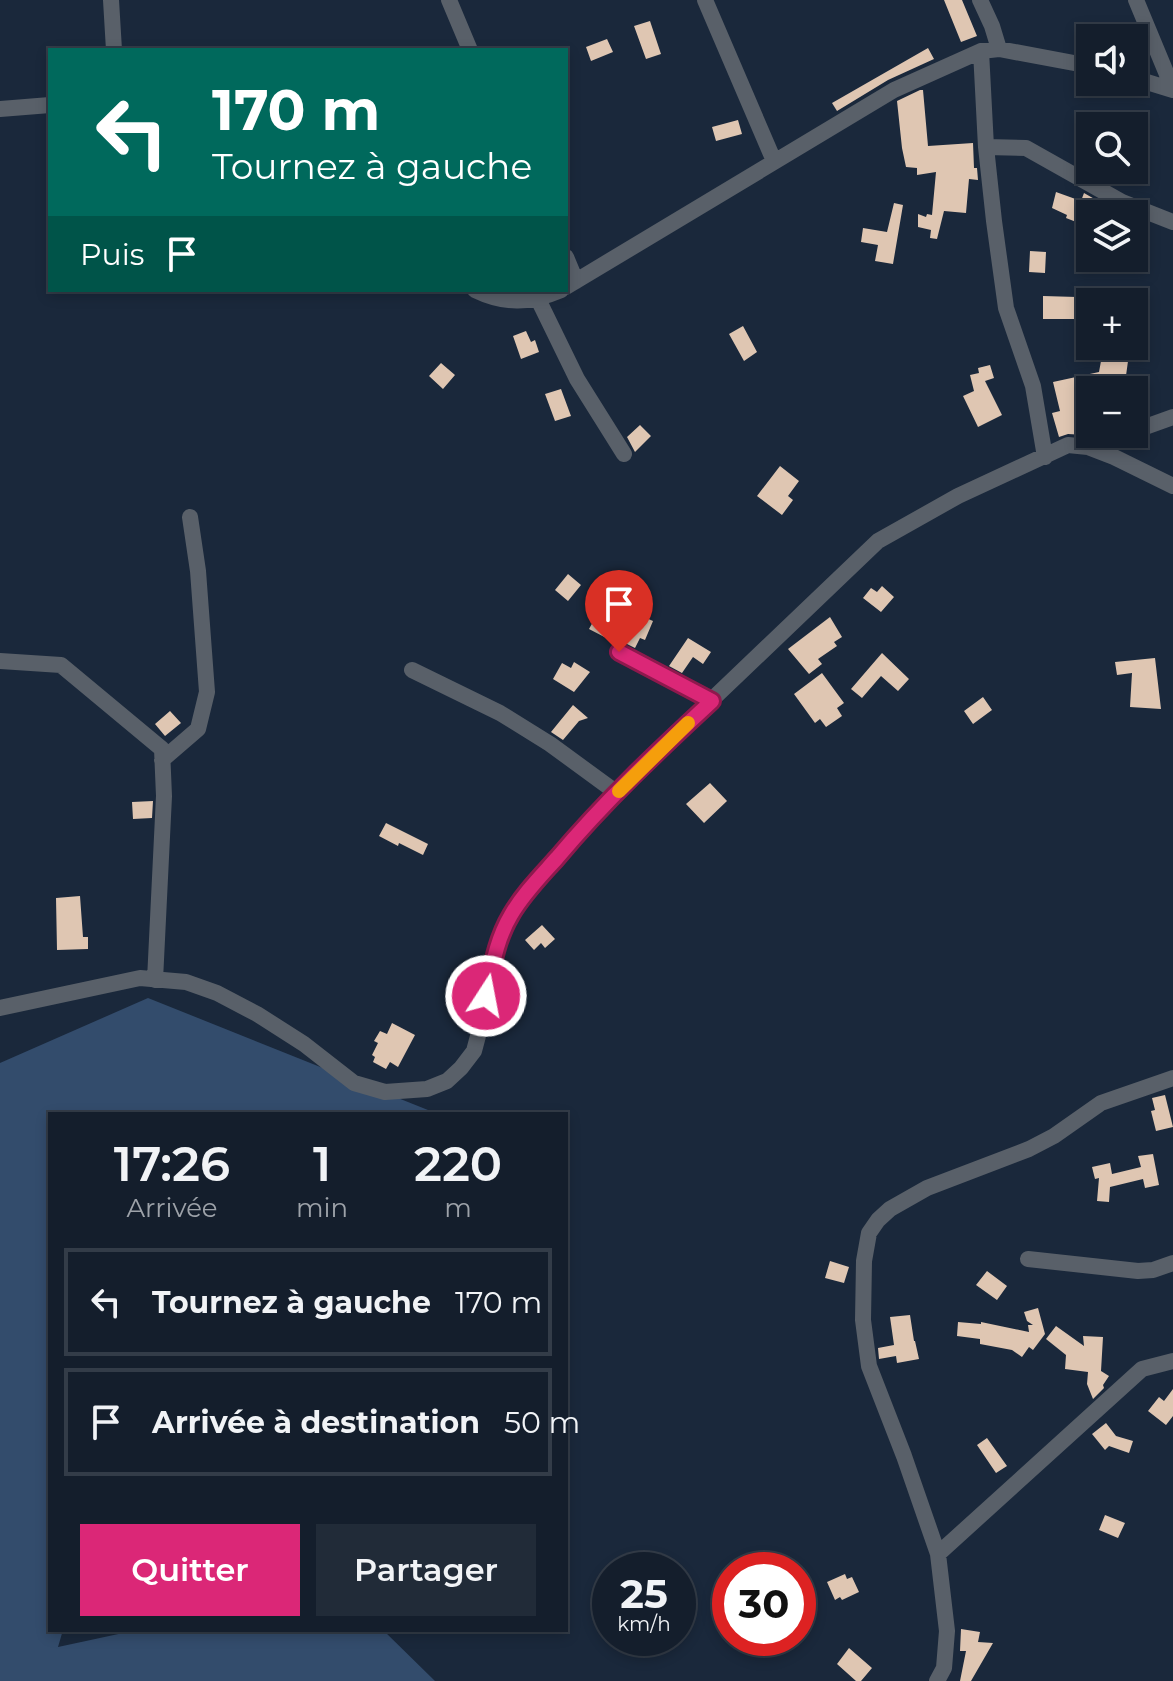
<!DOCTYPE html>
<html lang="fr">
<head>
<meta charset="utf-8">
<style>
  :root { --surface:#141e2c; --page:#212b38; --text:#f1f3f6; --muted:#9da2a9; --line:#333c48; --accent:#db2777 }
  body { margin:0; font-family:Montserrat,sans-serif; background:var(--page); color:var(--text); height:100vh; display:flex; flex-direction:column; font-size:30px; white-space:nowrap }
  * { box-sizing:border-box; margin:0 }
  p { font-size:26px; color:var(--muted) }
  .icon { flex:none; width:44px; height:44px; fill:none; stroke:currentColor; stroke-width:2; stroke-linecap:round; stroke-linejoin:round }
  .map { position:relative; flex:1; overflow:hidden }
  .side { position:absolute; left:48px; top:1112px; width:520px; height:520px; display:flex; flex-direction:column; background:var(--surface); border-radius:0px; box-shadow:0 4px 12px #0003,0 0 0 2px var(--line) }
  .side>* { flex:none }
  .top-card { position:absolute; left:48px; top:48px; width:520px; height:244px; border-radius:0px; box-shadow:0 4px 12px #0003,0 0 0 2px var(--line); background:#00695c; color:#fff; overflow:hidden }
  .fabs { position:absolute; left:1076px; top:24px; display:grid; gap:16px }
  .fabs a { display:grid; place-items:center; width:72px; height:72px; border-radius:0px; background:var(--surface); box-shadow:0 4px 12px #0003,0 0 0 2px var(--line); font-size:40px }
  .speed { position:absolute; left:592px; top:1552px; display:flex; gap:16px; font-size:40px; font-weight:700; text-align:center }
  .speed>* { display:grid; place-content:center; width:104px; height:104px; border-radius:50%; background:var(--surface); box-shadow:0 4px 12px #0003,0 0 0 2px var(--line); line-height:1 }
  .speed small { font-size:20px; font-weight:400 }
  .speed .limit { border:12px solid #d22; background:#fff; color:#111 }
  .pin { position:absolute; display:grid; place-items:center; width:68px; height:68px; color:#fff; margin:-82px -34px; border-radius:50% 50% 50% 0; rotate:-45deg; box-shadow:0 0 8px #0007 }
  .pin .icon { rotate:45deg }
  .me { position:absolute; width:88px; margin:-44px; rotate:11deg; stroke-linejoin:round; filter:drop-shadow(0 0 6px #0008) }
  .turn { display:flex; align-items:center; gap:28px; height:168px; padding:0 32px; font-size:36px }
  .turn .icon { width:104px; height:104px; stroke-width:2.5 }
  .turn b { display:block; font-size:56px; line-height:68px }
  .then { display:flex; align-items:center; height:76px; padding:0 32px; background:#0003; gap:16px; font-size:30px }
  .eta { display:flex; justify-content:space-evenly; align-items:center; height:136px; text-align:center }
  .eta b { font-size:48px; font-weight:600; line-height:56px }
  .action { display:flex; gap:16px; margin-top:auto; padding:16px 32px }
  .action a { flex:1; height:92px; border-radius:0px; background:var(--accent); color:#fff; font-size:32px; font-weight:600; line-height:92px; text-align:center }
  .action a+a { background:var(--page); color:var(--text) }
  ul { padding:0; list-style:none }
  li { display:flex; align-items:center; gap:24px; height:108px; margin:0 16px 12px; padding:0 16px; border:4px solid var(--line); border-radius:0px }
  li div { flex:1 }
  li b { display:block; font-size:30px }
  li em { font-style:normal }
  .map>svg:first-child { display:block }
  .green { fill:#334c6c }
  .building { fill:#dfc6b2 }
  .lines { fill:none; stroke-linecap:round; stroke-linejoin:round }
  .minor { stroke:#596069; stroke-width:16 }
  .route-casing { stroke:#8e194d; stroke-width:20 }
  .route { stroke:#db2777; stroke-width:14 }
  .slow { stroke:#f59e0b; stroke-width:14 }
</style>
</head>
<body>
<div class="map">
<svg width="1173" height="1681" viewBox="0 0 1173 1681">
  <rect width="100%" height="100%" fill="#1a283b"/>
  <path class="green" d="M 148,998 L 438,1114 L 50,1114 L 50,1630 L 63,1630 L 58,1647 L 137,1630 L 383,1630 L 435,1681 L 0,1681 L 0,1063 Z"/>
  <path class="building" d="M 944,0 L 962,0 L 977,36 L 961,42 Z
    M 650,21 L 661,54 L 646,59 L 634,26 Z
    M 607,39 L 613,52 L 591,61 L 586,47 Z
    M 928,48 L 934,59 L 888,80 L 837,111 L 832,103 Z
    M 920,90 L 923,90 L 928,146 L 973,143 L 974,168 L 977,168 L 978,180 L 969,179 L 966,213 L 944,211 L 937,239 L 930,238 L 931,230 L 918,227 L 918,214 L 926,217 L 927,214 L 932,215 L 936,172 L 917,175 L 917,168 L 906,167 L 902,148 L 897,101 Z
    M 738,120 L 742,134 L 716,141 L 712,127 Z
    M 1056,192 L 1081,201 L 1084,193 L 1098,201 L 1093,214 L 1090,214 L 1089,227 L 1066,218 L 1067,215 L 1052,208 Z
    M 894,203 L 903,205 L 893,264 L 875,261 L 878,245 L 861,242 L 863,228 L 887,232 Z
    M 1030,251 L 1046,252 L 1045,273 L 1029,272 Z
    M 1043,296 L 1077,297 L 1077,319 L 1043,319 Z
    M 743,326 L 757,352 L 744,361 L 729,334 Z
    M 526,331 L 531,342 L 535,340 L 539,352 L 521,359 L 513,336 Z
    M 1103,350 L 1129,354 L 1124,390 L 1085,390 L 1087,400 L 1076,402 L 1085,435 L 1068,434 L 1059,437 L 1052,413 L 1060,411 L 1053,382 L 1099,372 Z
    M 441,363 L 455,375 L 443,389 L 429,376 Z
    M 990,365 L 994,378 L 985,381 L 1002,415 L 978,427 L 963,396 L 974,391 L 970,375 L 979,373 L 978,368 Z
    M 561,389 L 571,416 L 555,421 L 545,394 Z
    M 640,425 L 651,436 L 635,452 L 627,437 Z
    M 780,466 L 799,481 L 788,496 L 793,500 L 782,515 L 757,496 Z
    M 568,574 L 581,585 L 568,601 L 555,590 Z
    M 882,586 L 894,597 L 881,612 L 863,598 L 871,588 L 877,592 Z
    M 604,602 L 624,611 L 626,609 L 653,621 L 645,640 L 640,638 L 635,648 L 623,642 L 614,642 L 589,629 Z
    M 830,617 L 842,637 L 834,642 L 837,646 L 818,659 L 822,664 L 809,674 L 788,649 Z
    M 688,638 L 711,652 L 703,664 L 693,657 L 682,673 L 669,666 Z
    M 882,653 L 909,679 L 898,691 L 881,676 L 862,698 L 851,689 Z
    M 1155,658 L 1161,709 L 1130,707 L 1132,673 L 1117,675 L 1115,662 Z
    M 574,662 L 590,672 L 574,692 L 553,679 L 562,663 L 571,668 Z
    M 822,673 L 844,703 L 837,708 L 842,716 L 826,727 L 820,719 L 815,723 L 794,694 Z
    M 983,697 L 992,710 L 973,724 L 964,711 Z
    M 573,705 L 588,718 L 579,721 L 563,740 L 551,732 Z
    M 170,711 L 181,723 L 165,736 L 155,724 Z
    M 710,783 L 727,801 L 704,823 L 686,804 Z
    M 153,801 L 152,818 L 133,819 L 132,802 Z
    M 386,823 L 428,844 L 423,855 L 399,843 L 398,846 L 379,836 Z
    M 80,896 L 83,937 L 88,937 L 88,949 L 57,950 L 56,898 Z
    M 542,925 L 555,939 L 545,948 L 541,943 L 534,950 L 525,940 Z
    M 392,1023 L 415,1035 L 398,1067 L 390,1062 L 386,1069 L 373,1062 L 375,1057 L 372,1055 L 378,1043 L 374,1041 L 380,1031 L 387,1034 Z
    M 1165,1095 L 1173,1127 L 1156,1131 L 1151,1111 L 1155,1110 L 1152,1098 Z
    M 1153,1154 L 1159,1185 L 1145,1188 L 1143,1179 L 1110,1187 L 1109,1202 L 1097,1201 L 1099,1178 L 1095,1179 L 1092,1167 L 1110,1163 L 1112,1174 L 1141,1167 L 1138,1156 Z
    M 830,1261 L 849,1267 L 844,1283 L 825,1278 Z
    M 987,1271 L 1007,1286 L 997,1300 L 976,1285 Z
    M 1038,1308 L 1045,1334 L 1033,1350 L 1029,1347 L 1022,1357 L 1012,1350 L 980,1344 L 980,1339 L 957,1336 L 958,1322 L 981,1324 L 981,1322 L 1029,1332 L 1028,1325 L 1033,1325 L 1027,1321 L 1024,1312 Z
    M 910,1315 L 914,1341 L 915,1341 L 919,1359 L 897,1363 L 896,1356 L 879,1359 L 878,1348 L 894,1345 L 890,1317 Z
    M 1056,1326 L 1084,1346 L 1083,1336 L 1103,1337 L 1101,1371 L 1109,1376 L 1103,1385 L 1104,1388 L 1093,1399 L 1087,1384 L 1088,1372 L 1065,1369 L 1066,1355 L 1046,1339 Z
    M 1173,1389 L 1173,1416 L 1166,1425 L 1148,1411 L 1159,1397 L 1164,1401 Z
    M 1106,1423 L 1116,1436 L 1133,1441 L 1129,1453 L 1109,1446 L 1105,1450 L 1092,1434 Z
    M 987,1438 L 1007,1466 L 996,1473 L 977,1445 Z
    M 1105,1515 L 1125,1523 L 1118,1538 L 1099,1530 Z
    M 845,1574 L 847,1579 L 852,1577 L 859,1592 L 842,1600 L 840,1597 L 835,1600 L 827,1582 Z
    M 961,1629 L 980,1632 L 978,1642 L 993,1643 L 971,1681 L 960,1681 L 966,1651 L 960,1651 Z
    M 849,1648 L 872,1668 L 861,1681 L 856,1681 L 837,1664 Z"/>
  <g class="lines">
    <path class="minor" d="M 111,0 L 114,50
      M 449,0 L 470,50
      M 705,0 L 774,161
      M 980,0 L 992,26 L 999,49
      M 1136,0 L 1173,89
      M 981,51 L 986,147 L 994,221 L 1006,308 L 1033,386 L 1045,457
      M 1134,78 L 1173,90
      M 0,109 L 50,105
      M 986,147 L 1026,148 L 1122,202 L 1173,222
      M 566,257 L 576,281
      M 566,287 L 894,90 L 981,51 L 999,49 L 1090,66
      M 475,290 C 506,305 530,303 561,290
      M 538,299 L 577,379 L 624,454
      M 1134,431 L 1173,417
      M 1088,447 L 1125,434
      M 619,652 L 712,701
      M 0,661 L 61,665 L 162,749 L 164,796 L 155,980
      M 412,670 L 500,713 L 550,744 L 617,793
      M 162,760 L 198,729 L 207,692 L 198,571 L 190,517
      M 0,1008 L 140,978 L 186,982 L 217,993 L 257,1014 L 304,1044 L 354,1083 L 385,1092 L 427,1089 L 447,1081 L 461,1068 L 474,1051 L 482,1021 L 496,947 L 511,914 L 530,888 L 574,837 L 654,755 L 878,541 L 958,496 L 1068,445 L 1088,447 L 1114,457 L 1173,486
      M 1028,1259 L 1138,1271 L 1153,1270 L 1173,1263
      M 938,1554 L 1142,1369 L 1173,1361
      M 937,1681 L 944,1668 L 947,1631 L 938,1554 L 904,1456 L 869,1366 L 863,1320 L 864,1261 L 869,1233 L 878,1220 L 890,1209 L 927,1188 L 1029,1149 L 1054,1136 L 1101,1103 L 1173,1078"/>
  </g>
  <g class="lines">
    <defs>
      <path id="route" d="M 486,996 C 492,968 496,940 511,915 C 523,894 541,876 557,858 C 604,802 658,751 712,701 L 619,652"/>
    </defs>
    <use href="#route" class="route-casing"/>
    <use href="#route" class="route"/>
    <path class="slow" d="M 619,791 L 688,723"/>
  </g>
</svg>
<div class="fabs">
<a><svg class="icon" aria-label="sound" viewBox="0 0 24 24"><path d="M4 9h4l5-4v14l-5-4H4zM17 9q2 3 0 6"/></svg></a>
<a><svg class="icon" aria-label="search" viewBox="0 0 24 24"><circle cx="10" cy="10" r="6"/><path d="M15 15l6 6"/></svg></a>
<a><svg class="icon" aria-label="layers" viewBox="0 0 24 24"><path d="M12 4l9 5-9 5-9-5zM3 14l9 5 9-5"/></svg></a>
<a>+</a>
<a>−</a>
</div>
<div class="speed"><div>25<small>km/h</small></div><div class="limit">30</div></div>
<div class="pin" style="left:619px;top:652px;background:#d93025"><svg class="icon" aria-label="arrive" viewBox="0 0 24 24"><path d="M6 21V4h12l-3 4 3 4H6"/></svg></div>
<svg class="me" style="left:486px;top:996px" viewBox="-20 -20 40 40"><circle r="17" fill="#db2777" stroke="#fff" stroke-width="3"/><path d="M0-11L8 9 0 5-8 9z" fill="#fff"/></svg>
<div class="top-card">
<div class="turn"><svg class="icon" aria-label="left" viewBox="0 0 24 24"><path d="M17 20v-9H6M10 6l-5 5 5 5"/></svg><div><b>170 m</b>Tournez à gauche</div></div>
<div class="then">Puis<svg class="icon" aria-label="arrive" viewBox="0 0 24 24"><path d="M6 21V4h12l-3 4 3 4H6"/></svg></div>
</div>
<section class="side">
<div class="eta">
<div><b>17:26</b><p>Arrivée</p></div>
<div><b>1</b><p>min</p></div>
<div><b>220</b><p>m</p></div>
</div>
<ul>
<li><svg class="icon" aria-label="left" viewBox="0 0 24 24"><path d="M17 20v-9H6M10 6l-5 5 5 5"/></svg><div><b>Tournez à gauche</b></div><em>170 m</em></li>
<li><svg class="icon" aria-label="arrive" viewBox="0 0 24 24"><path d="M6 21V4h12l-3 4 3 4H6"/></svg><div><b>Arrivée à destination</b></div><em>50 m</em></li>
</ul>
<div class="action"><a>Quitter</a><a>Partager</a></div>
</section>
</div>
</body>
</html>
